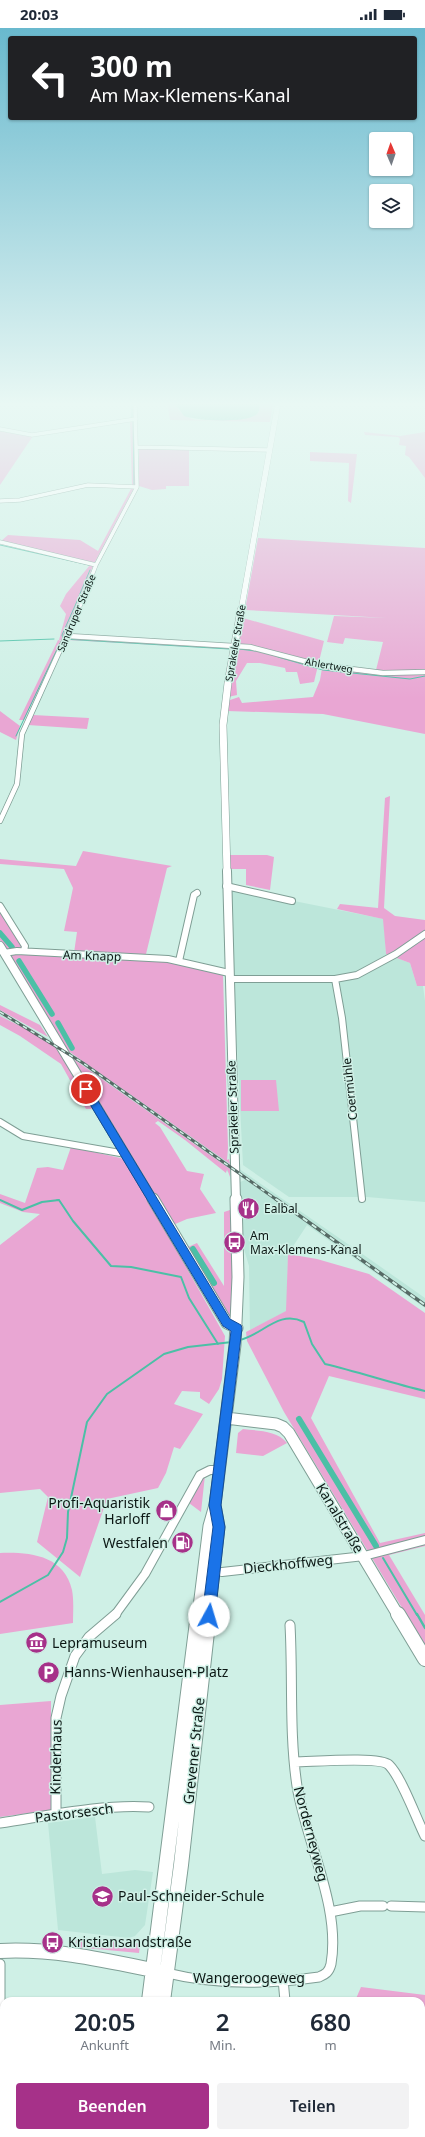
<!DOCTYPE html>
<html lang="de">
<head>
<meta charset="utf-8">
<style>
  :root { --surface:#fff; --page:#f2f2f3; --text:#1f2937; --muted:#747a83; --accent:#a63189 }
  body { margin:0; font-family:"Noto Sans",sans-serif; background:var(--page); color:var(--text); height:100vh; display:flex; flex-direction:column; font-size:15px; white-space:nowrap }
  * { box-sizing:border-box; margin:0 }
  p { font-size:13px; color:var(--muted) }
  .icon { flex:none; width:22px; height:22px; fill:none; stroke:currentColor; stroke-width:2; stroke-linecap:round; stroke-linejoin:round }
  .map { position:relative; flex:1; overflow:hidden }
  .sheet { position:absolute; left:0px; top:1969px; width:425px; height:140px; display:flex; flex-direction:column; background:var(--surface); border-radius:12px 12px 0 0; box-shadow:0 1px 3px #0004 }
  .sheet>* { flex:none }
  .guide { position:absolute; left:8px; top:8px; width:409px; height:84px; border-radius:4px; box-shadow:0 1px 3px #0004; background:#202124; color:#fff; overflow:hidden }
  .needle { width:26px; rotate:358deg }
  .fabs { position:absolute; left:369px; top:104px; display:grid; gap:8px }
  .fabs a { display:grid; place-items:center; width:44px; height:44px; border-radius:4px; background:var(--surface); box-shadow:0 1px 3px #0004; font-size:20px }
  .pin { position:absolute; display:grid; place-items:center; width:34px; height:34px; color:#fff; margin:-17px; border:2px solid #fff; border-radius:50%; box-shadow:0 1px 4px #0007 }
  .me { position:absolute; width:44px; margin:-22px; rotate:6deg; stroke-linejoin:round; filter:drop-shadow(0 0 3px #0008) }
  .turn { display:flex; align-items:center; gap:14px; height:84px; padding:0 16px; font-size:18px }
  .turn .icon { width:52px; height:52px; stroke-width:2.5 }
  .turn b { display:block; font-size:28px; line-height:34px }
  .eta { display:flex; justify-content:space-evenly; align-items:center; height:68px; text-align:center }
  .eta b { font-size:24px; font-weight:600; line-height:28px }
  .cta { display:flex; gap:8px; margin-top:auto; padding:8px 16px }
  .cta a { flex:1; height:46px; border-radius:4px; background:var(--accent); color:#fff; font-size:16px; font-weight:600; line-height:46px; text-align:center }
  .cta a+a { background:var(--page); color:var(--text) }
  .status { display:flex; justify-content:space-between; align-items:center; height:28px; padding:0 20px; background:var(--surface); direction:ltr }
  .status svg { height:11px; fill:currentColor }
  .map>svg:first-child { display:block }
  .built { fill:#bce6da }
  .green { fill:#e9a6d3 }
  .water { fill:#4bc0a6 }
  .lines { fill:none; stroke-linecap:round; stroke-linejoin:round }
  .stream-far3 { stroke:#4bc0a6; stroke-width:1 }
  .stream-far2 { stroke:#4bc0a6; stroke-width:1.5 }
  .stream-far1 { stroke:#4bc0a6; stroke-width:2 }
  .stream { stroke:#4bc0a6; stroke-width:2.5 }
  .canal-far1 { stroke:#4bc0a6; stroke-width:5.5 }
  .canal { stroke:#4bc0a6; stroke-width:6 }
  .street-far4-casing { stroke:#7f9e95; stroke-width:4.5 }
  .street-far3-casing { stroke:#7f9e95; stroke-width:6 }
  .street-far2-casing { stroke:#7f9e95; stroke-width:8 }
  .street-far1-casing { stroke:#7f9e95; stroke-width:10 }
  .street-casing { stroke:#7f9e95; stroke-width:11 }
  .secondary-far4-casing { stroke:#7f9e95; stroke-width:6 }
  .secondary-far3-casing { stroke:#7f9e95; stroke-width:8 }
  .secondary-far2-casing { stroke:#7f9e95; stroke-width:10 }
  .secondary-far1-casing { stroke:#7f9e95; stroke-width:13 }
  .secondary-casing { stroke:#7f9e95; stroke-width:16 }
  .street-far4 { stroke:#fff; stroke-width:3.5 }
  .street-far3 { stroke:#fff; stroke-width:4.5 }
  .street-far2 { stroke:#fff; stroke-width:6 }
  .street-far1 { stroke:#fff; stroke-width:8 }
  .street { stroke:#fff; stroke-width:9 }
  .secondary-far4 { stroke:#fff; stroke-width:5.5 }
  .secondary-far3 { stroke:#fff; stroke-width:7 }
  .secondary-far2 { stroke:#fff; stroke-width:8 }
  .secondary-far1 { stroke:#fff; stroke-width:11 }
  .secondary { stroke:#fff; stroke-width:14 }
  .rail-far1-casing { stroke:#566a65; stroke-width:3 }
  .rail-casing { stroke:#566a65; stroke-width:3.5 }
  .rail-far1 { stroke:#cff0e6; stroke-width:1.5; stroke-dasharray:4.5; stroke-linecap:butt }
  .rail { stroke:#cff0e6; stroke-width:2; stroke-dasharray:5.5; stroke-linecap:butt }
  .route { fill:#1a73e8; stroke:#114b97 }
  .labels { text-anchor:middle; stroke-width:3; stroke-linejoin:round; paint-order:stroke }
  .far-street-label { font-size:10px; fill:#0c1815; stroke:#cff0e6 }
  .street-label { font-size:12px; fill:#0c1815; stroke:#cff0e6 }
  .poi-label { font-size:12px; fill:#0c1815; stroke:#cff0e6; text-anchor:start }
  .near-poi-label { font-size:14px; fill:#0c1815; stroke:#cff0e6; text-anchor:start }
  .near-street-label { font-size:14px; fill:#0c1815; stroke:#cff0e6 }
</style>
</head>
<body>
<div class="status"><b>20:03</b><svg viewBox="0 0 49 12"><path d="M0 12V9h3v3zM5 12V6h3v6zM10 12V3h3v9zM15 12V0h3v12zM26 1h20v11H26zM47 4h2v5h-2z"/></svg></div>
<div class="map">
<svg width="425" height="2109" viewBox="0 0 425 2109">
  <rect width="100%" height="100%" fill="#cff0e6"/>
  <path class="built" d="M 229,860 L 384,891 L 386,926 L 410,935 L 417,958 L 423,958 L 425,973 L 425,1174 L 367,1169 L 289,1169 L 243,1137 Z
    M 0,982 L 64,1020 L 371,1232 L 425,1270 L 425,1280 L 307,1197 L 288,1226 L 287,1283 L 250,1302 L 249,1238 L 244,1221 L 240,1154 L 245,1152 L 230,1141 L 228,1144 L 225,1142 L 215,1131 L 72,1030 L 28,1002 L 0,988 Z
    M 95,1789 L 102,1846 L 135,1842 L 153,1844 L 145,1897 L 135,1908 L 129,1910 L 58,1902 L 48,1795 Z"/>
  <path class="green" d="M 167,375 L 175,375 C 178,383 184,388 192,391 C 202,394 248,392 256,387 C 260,384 259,379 260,375 L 273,375 L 270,394 L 170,392 Z
    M 134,392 L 135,457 L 132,458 L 130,393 L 33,408 L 0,457 L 0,403 L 30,408 Z
    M 364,404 L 400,408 L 425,404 L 425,450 L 409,429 L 405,427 L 406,418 L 399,417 L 400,411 L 398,409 L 365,407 Z
    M 142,420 L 189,421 L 189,458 L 166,458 L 166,461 L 152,462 L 139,458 L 139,421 Z
    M 310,424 L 357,426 L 351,475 L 348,473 L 349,435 L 310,433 Z
    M 132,459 L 134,460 L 95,534 L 89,534 L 0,514 L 8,507 L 80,512 L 98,523 Z
    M 258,510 L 425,520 L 425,706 L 323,686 L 227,683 L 227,673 L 239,669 L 242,675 L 313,669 L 320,652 L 322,640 L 393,646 L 396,642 L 376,642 L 383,614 L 345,610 L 343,616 L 327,614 L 334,588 L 387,590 L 245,582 Z
    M 90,537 L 93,538 L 64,612 L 59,612 L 66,586 L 60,578 L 66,566 Z
    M 243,590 L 324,613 L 314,654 L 300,656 L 297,644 L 286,644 L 285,640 L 260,635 L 247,635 L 236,653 L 237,667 L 228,669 Z
    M 69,609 L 229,619 L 228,621 L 68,612 Z
    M 58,612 L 62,613 L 24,692 L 19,692 Z
    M 0,683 L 20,698 L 16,712 L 0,704 Z
    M 33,687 L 89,690 L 87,701 L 28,697 Z
    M 390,768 L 384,880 L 395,888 L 425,892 L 425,958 L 417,958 L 410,935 L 386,926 L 383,891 L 337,881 L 340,876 L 378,880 L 385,770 Z
    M 83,823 L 172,838 L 167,840 L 146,926 L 74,925 L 77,904 L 64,903 L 73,860 L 64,841 L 0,836 L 0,831 L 76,838 Z
    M 230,827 L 267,827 L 274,829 L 270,862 L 246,857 L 246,841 L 230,841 Z
    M 0,883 L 22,920 L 16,922 L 5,921 L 0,912 Z
    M 12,925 L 169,934 L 223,947 L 228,1120 L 227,1132 L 229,1131 L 230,1136 L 64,1020 L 10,927 Z
    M 0,977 L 40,997 L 48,1009 L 0,982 Z
    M 0,988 L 28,1002 L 58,1021 L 92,1081 L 86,1081 L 61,1036 L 20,1008 L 0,997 Z
    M 72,1030 L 230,1141 L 230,1149 L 227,1141 L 226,1145 L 185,1112 L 158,1093 L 155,1095 L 160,1099 L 187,1143 L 204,1146 L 200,1161 L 216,1185 L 187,1191 L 173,1197 Z
    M 241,1052 L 276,1052 L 279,1083 L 241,1083 Z
    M 71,1119 L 125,1131 L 225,1308 L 222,1351 L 219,1361 L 209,1376 L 200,1370 L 200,1364 L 182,1363 L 174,1376 L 203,1386 L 180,1421 L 174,1419 L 166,1445 L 158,1460 L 107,1471 L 80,1549 L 37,1514 L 48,1469 L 40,1461 L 0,1465 L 0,1217 L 40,1186 L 23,1184 L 0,1175 L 0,1166 L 25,1175 L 37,1140 L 48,1139 L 63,1142 Z
    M 230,1182 C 231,1198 237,1284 229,1291 L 188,1219 L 197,1215 L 224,1258 L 224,1184 Z
    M 288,1226 L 317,1231 L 369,1246 L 425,1285 L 425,1371 L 329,1348 L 311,1390 L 380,1515 L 425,1505 L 425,1518 L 389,1527 L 425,1587 L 425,1618 L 284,1384 L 247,1313 L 246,1304 L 286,1283 Z
    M 243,1401 C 257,1403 277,1402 287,1415 L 263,1428 L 236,1425 L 238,1405 Z
    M 205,1447 L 201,1484 L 189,1475 Z
    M 0,1525 C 29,1524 64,1527 72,1562 C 74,1572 73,1585 73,1595 L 0,1606 Z
    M 51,1673 L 51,1782 L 0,1789 L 0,1677 Z
    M 85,1910 L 136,1915 L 140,1916 L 139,1925 L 75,1919 L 76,1912 Z
    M 361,1959 L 425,1967 L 425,2109 L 357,2109 L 357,2105 L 421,2105 L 421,1973 L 355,1973 Z"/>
  <path class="water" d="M 175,375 L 260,375 C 259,379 260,384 256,387 C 243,395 199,393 184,388 Z"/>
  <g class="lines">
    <path class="stream-far3" d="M 133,392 L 134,456
      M 106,394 L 132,390 L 132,375
      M 0,517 L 89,537
      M 79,568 L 90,542
      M 78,571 L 62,607 L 63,611 L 229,621
      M 0,613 L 54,611
      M 239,621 L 255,623
      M 278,629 L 323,642 L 410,651 L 425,648
      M 16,708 L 60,615"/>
    <path class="stream-far2" d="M 57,1172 L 59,1172"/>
    <path class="stream-far1" d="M 0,1172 L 22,1182 L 42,1174 L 59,1172 L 73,1193 L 111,1238 L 131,1239 L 181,1249 L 189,1270 L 218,1316
      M 239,1312 C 262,1308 278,1281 304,1294 L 312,1316 L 325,1336 C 359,1344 391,1355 425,1363
      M 383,1530 L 417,1587
      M 0,1574 L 48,1547 L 63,1524 L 67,1510 L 68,1484 L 87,1394 L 107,1366 L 164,1326 L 188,1319 L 232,1314"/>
    <path class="stream" d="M 417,1586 L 425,1600"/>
    <path class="canal-far1" d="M 0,905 L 12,919
      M 19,933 L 52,986
      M 58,995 L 72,1020"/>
    <path class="canal" d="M 193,1221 L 214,1255
      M 299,1391 L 376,1518"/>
    <defs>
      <path id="street-far4" d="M 0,401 L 32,407 L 136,391
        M 137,419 L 269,422
        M 0,473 L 20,472 L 88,457 L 137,459
        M 0,514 L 96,537
        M 78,583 L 96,537 L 137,459 L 135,375"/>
      <path id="street-far3" d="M 68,608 L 250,619 L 319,637 L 383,645 L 425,644
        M 0,793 L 17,756 L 22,706 L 78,582"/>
      <path id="street-far2" d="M 226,858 L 292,873
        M 0,878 L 25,918 L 24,923
        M 4,925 L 17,923 L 168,931 L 229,945
        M 179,933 L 194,867 L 197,865
        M 229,951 L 335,951 L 357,947 L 396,926 L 425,906
        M 335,951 L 342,990 L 362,1171
        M 0,1094 L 23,1108 L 126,1126"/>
      <path id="street-far1" d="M 222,1544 L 364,1528 L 425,1512
        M 115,1587 L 145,1546 L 200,1447 L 210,1442 L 220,1442"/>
      <path id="street" d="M 295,1734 C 311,1734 380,1728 389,1737 C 402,1750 416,1790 425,1808
        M 56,1787 L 56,1690 L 61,1668 L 75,1628 L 89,1609 L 116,1586
        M 0,1795 C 47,1788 101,1776 149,1779
        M 391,1878 L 425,1879
        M 330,1884 L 360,1878 L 383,1878
        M 0,1936 L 0,1976
        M 167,1945 C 215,1957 270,1956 319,1949 C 326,1946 329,1944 331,1936 C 341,1879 306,1814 297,1758 C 289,1705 293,1650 290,1597
        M 283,1951 L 285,1973
        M 0,2048 L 4,2048
        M 57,2105 L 57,2109
        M 289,2105 L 289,2109"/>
      <path id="secondary-far4" d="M 241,583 L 278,375"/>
      <path id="secondary-far3" d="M 227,844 L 223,697 L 228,655 L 241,582"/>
      <path id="secondary-far2" d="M 227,843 L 236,1172
        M 0,918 L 153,1172"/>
      <path id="secondary-far1" d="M 153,1171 L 227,1295 L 237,1300
        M 226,1390 L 276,1396 L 283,1399 L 289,1405 L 398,1587
        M 198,1587 L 209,1498 L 215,1477 L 235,1317 L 238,1249 L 236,1171
        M 209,1587 L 219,1499 L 215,1477"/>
      <path id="secondary" d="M 398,1586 L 425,1631
        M 0,1923 C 57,1920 112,1934 167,1945
        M 149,1973 L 198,1586
        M 163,1973 L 181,1837 L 209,1586
        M 131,2109 L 132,2105
        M 146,2109 L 147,2105"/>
    </defs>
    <use href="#street-far4" class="street-far4-casing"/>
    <use href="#street-far3" class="street-far3-casing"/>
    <use href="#street-far2" class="street-far2-casing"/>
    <use href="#street-far1" class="street-far1-casing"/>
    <use href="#street" class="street-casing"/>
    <use href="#secondary-far4" class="secondary-far4-casing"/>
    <use href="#secondary-far3" class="secondary-far3-casing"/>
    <use href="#secondary-far2" class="secondary-far2-casing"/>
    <use href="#secondary-far1" class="secondary-far1-casing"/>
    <use href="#secondary" class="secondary-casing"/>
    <use href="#street-far4" class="street-far4"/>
    <use href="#street-far3" class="street-far3"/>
    <use href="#street-far2" class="street-far2"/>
    <use href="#street-far1" class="street-far1"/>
    <use href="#street" class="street"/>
    <use href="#secondary-far4" class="secondary-far4"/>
    <use href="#secondary-far3" class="secondary-far3"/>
    <use href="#secondary-far2" class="secondary-far2"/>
    <use href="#secondary-far1" class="secondary-far1"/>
    <use href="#secondary" class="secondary"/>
    <defs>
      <path id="rail-far1" d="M 0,984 L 83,1035 L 277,1172"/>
      <path id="rail" d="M 276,1171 L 425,1277"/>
    </defs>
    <use href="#rail-far1" class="rail-far1-casing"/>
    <use href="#rail" class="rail-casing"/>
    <use href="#rail-far1" class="rail-far1"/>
    <use href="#rail" class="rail"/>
  </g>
  <linearGradient id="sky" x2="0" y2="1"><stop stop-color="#69b9ce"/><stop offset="0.56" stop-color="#e9f8f4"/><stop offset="1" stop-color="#e9f8f4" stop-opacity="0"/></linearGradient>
  <rect width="425" height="671" fill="url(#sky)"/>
  <path class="route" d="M 86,1057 L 89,1058 L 230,1291 L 241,1297 L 242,1300 L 221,1477 L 225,1499 L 215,1588 L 213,1592 L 209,1594 L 204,1592 L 202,1588 L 213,1499 L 209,1477 L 231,1303 L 223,1298 L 82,1063 L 81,1061 Z"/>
  <defs>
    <symbol id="restaurant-disc" viewBox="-11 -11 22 22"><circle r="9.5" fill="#a63189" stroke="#cff0e6"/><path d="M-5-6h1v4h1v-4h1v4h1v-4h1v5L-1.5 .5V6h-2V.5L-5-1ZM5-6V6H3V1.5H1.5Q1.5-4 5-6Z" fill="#fff"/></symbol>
    <symbol id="bus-disc" viewBox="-11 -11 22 22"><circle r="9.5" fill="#a63189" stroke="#cff0e6"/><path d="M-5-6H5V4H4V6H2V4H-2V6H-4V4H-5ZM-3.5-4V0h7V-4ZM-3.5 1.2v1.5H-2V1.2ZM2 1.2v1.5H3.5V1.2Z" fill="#fff"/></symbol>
    <symbol id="shop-disc" viewBox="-11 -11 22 22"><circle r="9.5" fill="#a63189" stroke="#cff0e6"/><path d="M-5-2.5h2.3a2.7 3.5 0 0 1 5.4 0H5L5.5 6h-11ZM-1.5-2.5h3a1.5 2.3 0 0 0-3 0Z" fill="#fff"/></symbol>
    <symbol id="fuel-disc" viewBox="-11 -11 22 22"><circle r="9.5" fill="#a63189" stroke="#cff0e6"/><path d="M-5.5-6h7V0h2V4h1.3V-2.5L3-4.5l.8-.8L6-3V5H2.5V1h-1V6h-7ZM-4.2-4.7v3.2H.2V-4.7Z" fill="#fff"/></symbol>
    <symbol id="museum-disc" viewBox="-11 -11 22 22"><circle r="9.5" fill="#a63189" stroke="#cff0e6"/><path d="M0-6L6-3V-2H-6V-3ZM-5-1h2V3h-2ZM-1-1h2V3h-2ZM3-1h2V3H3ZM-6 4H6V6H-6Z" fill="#fff"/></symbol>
    <symbol id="parking-disc" viewBox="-11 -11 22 22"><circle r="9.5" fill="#a63189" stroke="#cff0e6"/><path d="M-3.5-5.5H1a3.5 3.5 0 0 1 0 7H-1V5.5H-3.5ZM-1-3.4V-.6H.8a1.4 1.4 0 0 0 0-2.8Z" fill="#fff"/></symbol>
    <symbol id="school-disc" viewBox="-11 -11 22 22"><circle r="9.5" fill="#a63189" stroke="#cff0e6"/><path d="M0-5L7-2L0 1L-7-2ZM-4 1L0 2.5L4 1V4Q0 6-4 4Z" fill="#fff"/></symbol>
  </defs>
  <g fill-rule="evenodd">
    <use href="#restaurant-disc" x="236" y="1168" width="25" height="25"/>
    <use href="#bus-disc" x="222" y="1202" width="25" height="25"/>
    <use href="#shop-disc" x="154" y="1470" width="25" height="25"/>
    <use href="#fuel-disc" x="170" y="1502" width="25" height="25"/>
    <use href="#museum-disc" x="24" y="1602" width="25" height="25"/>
    <use href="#parking-disc" x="36" y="1632" width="25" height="25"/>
    <use href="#school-disc" x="90" y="1856" width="25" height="25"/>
    <use href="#bus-disc" x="40" y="1902" width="25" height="25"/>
  </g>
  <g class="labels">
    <g class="far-street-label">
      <text transform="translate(76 585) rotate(-67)" y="4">Sandruper Straße</text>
      <text transform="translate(235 615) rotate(-80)" y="4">Sprakeler Straße</text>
      <text transform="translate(329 637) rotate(10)" y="4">Ahlertweg</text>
    </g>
    <g class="street-label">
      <text transform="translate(92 928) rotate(2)" y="4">Am Knapp</text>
      <text transform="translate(350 1061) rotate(-96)" y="4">Coermühle</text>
      <text transform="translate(233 1079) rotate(-92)" y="4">Sprakeler Straße</text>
    </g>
    <g class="poi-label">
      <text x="264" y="1185">Ealbal</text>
      <text x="250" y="1212">Am<tspan x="250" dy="14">Max-Klemens-Kanal</tspan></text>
    </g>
    <g class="near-poi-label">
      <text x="150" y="1480" text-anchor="end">Profi-Aquaristik<tspan x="150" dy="16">Harloff</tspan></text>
      <text x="168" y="1520" text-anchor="end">Westfalen</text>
      <text x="52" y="1620">Lepramuseum</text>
      <text x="64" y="1649">Hanns-Wienhausen-Platz</text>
      <text x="118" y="1873">Paul-Schneider-Schule</text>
      <text x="68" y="1919">Kristiansandstraße</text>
    </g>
    <g class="near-street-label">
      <text transform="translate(340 1490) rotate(59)" y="5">Kanalstraße</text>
      <text transform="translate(288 1536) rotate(-6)" y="5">Dieckhoffweg</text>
      <text transform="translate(194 1723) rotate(-84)" y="5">Grevener Straße</text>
      <text transform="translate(56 1729) rotate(-89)" y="5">Kinderhaus</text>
      <text transform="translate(74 1785) rotate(-7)" y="5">Pastorsesch</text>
      <text transform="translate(311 1806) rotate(75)" y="5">Norderneyweg</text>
      <text x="249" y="1955">Wangeroogeweg</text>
    </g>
  </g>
</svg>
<div class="fabs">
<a><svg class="needle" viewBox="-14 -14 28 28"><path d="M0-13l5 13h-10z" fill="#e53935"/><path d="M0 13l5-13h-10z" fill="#747a83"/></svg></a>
<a><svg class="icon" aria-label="layers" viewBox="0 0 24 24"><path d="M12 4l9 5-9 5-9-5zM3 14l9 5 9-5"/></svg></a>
</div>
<div class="pin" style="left:86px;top:1061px;background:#d93025"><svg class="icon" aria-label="arrive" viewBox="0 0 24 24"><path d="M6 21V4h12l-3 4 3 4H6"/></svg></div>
<svg class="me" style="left:209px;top:1588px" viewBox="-20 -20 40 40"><circle r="19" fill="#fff"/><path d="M0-13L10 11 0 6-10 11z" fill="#1a73e8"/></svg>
<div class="guide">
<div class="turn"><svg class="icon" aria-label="left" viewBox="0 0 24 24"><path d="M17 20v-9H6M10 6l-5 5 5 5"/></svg><div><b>300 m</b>Am Max-Klemens-Kanal</div></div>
</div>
<section class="sheet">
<div class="eta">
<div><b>20:05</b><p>Ankunft</p></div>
<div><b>2</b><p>Min.</p></div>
<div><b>680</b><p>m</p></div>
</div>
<div class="cta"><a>Beenden</a><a>Teilen</a></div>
</section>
</div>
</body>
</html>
